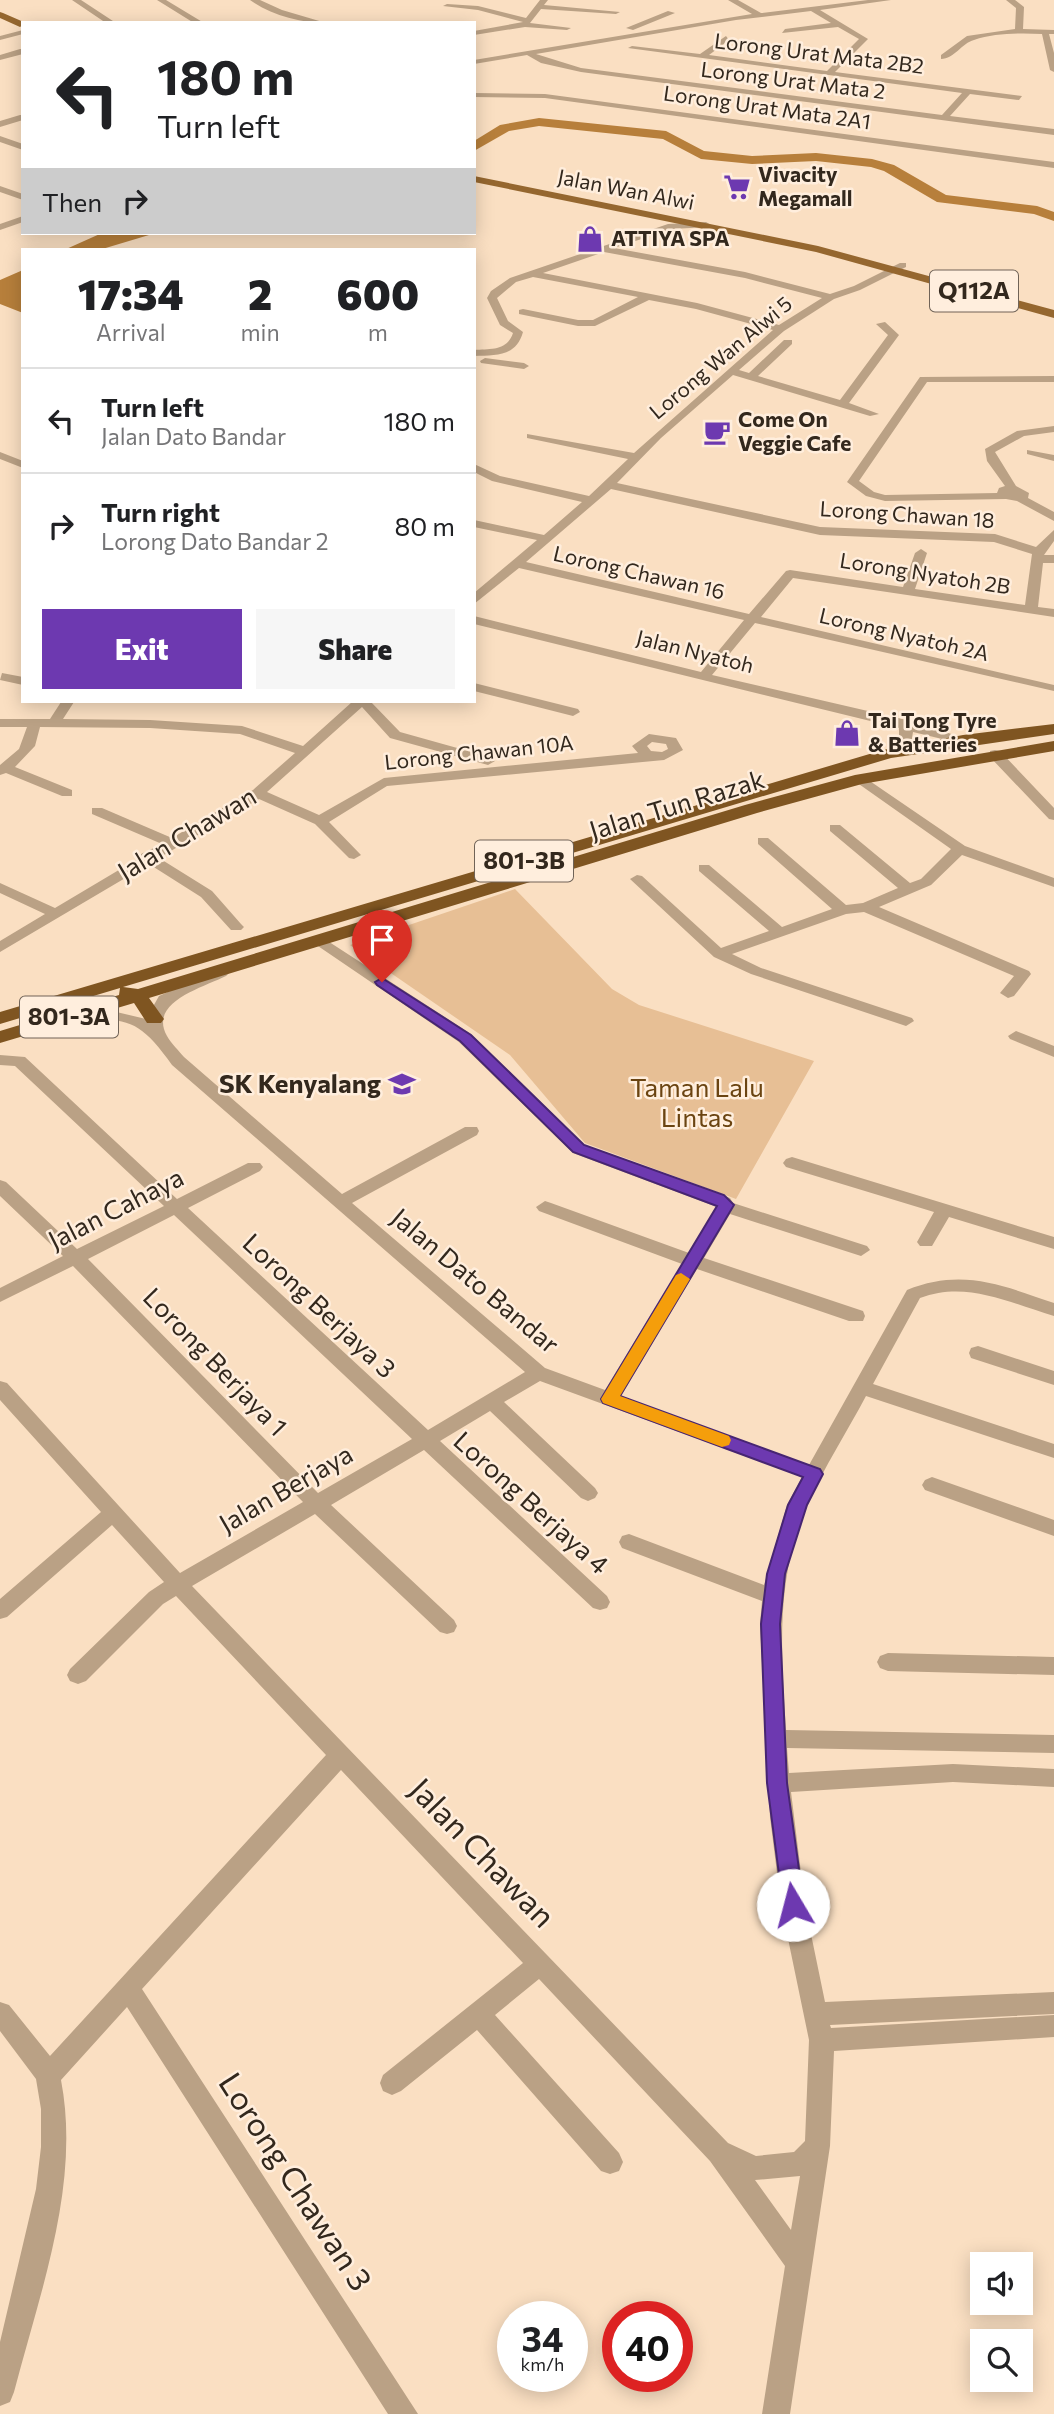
<!DOCTYPE html>
<html lang="en">
<head>
<meta charset="utf-8">
<style>
  :root { --surface:#fff; --page:#f6f6f6; --text:#202124; --muted:#757577; --line:#e0e0e0; --accent:#6d39b0 }
  body { margin:0; font-family:Commissioner,sans-serif; background:var(--page); color:var(--text); height:100vh; display:flex; flex-direction:column; font-size:26px; white-space:nowrap }
  * { box-sizing:border-box; margin:0 }
  p { font-size:23px; color:var(--muted) }
  .icon { flex:none; width:38px; height:38px; fill:none; stroke:currentColor; stroke-width:2; stroke-linecap:round; stroke-linejoin:round }
  .map { position:relative; flex:1; overflow:hidden }
  .details { position:absolute; left:21px; top:248px; width:455px; height:455px; display:flex; flex-direction:column; background:var(--surface); border-radius:0px; box-shadow:0 4px 18px #0003 }
  .details>* { flex:none }
  .top-card { position:absolute; left:21px; top:21px; width:455px; height:214px; border-radius:0px; box-shadow:0 4px 18px #0003; background:#fff; color:var(--text); overflow:hidden }
  .fabs { position:absolute; left:970px; top:2252px; display:grid; gap:14px }
  .fabs a { display:grid; place-items:center; width:63px; height:63px; border-radius:0px; background:var(--surface); box-shadow:0 4px 18px #0003; font-size:35px }
  .speed { position:absolute; left:497px; top:2301px; display:flex; gap:14px; font-size:35px; font-weight:700; text-align:center }
  .speed>* { display:grid; place-content:center; width:91px; height:91px; border-radius:50%; background:var(--surface); box-shadow:0 4px 18px #0003; line-height:1 }
  .speed small { font-size:18px; font-weight:400 }
  .speed .limit { border:10px solid #d22; background:#fff; color:#111 }
  .pin { position:absolute; display:grid; place-items:center; width:60px; height:60px; color:#fff; margin:-72px -30px; border-radius:50% 50% 50% 0; rotate:-45deg; box-shadow:0 0 7px #0007 }
  .pin .icon { rotate:45deg }
  .me { position:absolute; width:77px; margin:-38px; rotate:352deg; stroke-linejoin:round; filter:drop-shadow(0 0 5px #0008) }
  .turn { display:flex; align-items:center; gap:24px; height:147px; padding:0 21px; font-size:32px }
  .turn .icon { width:91px; height:91px; stroke-width:2.5 }
  .turn b { display:block; font-size:49px; line-height:60px }
  .then { display:flex; align-items:center; height:66px; padding:0 21px; background:#0003; gap:14px; font-size:26px }
  .eta { display:flex; justify-content:space-evenly; align-items:center; height:119px; text-align:center }
  .eta b { font-size:42px; font-weight:800; line-height:49px }
  .action { display:flex; gap:14px; margin-top:auto; padding:14px 21px }
  .action a { flex:1; height:80px; border-radius:0px; background:var(--accent); color:#fff; font-size:28px; font-weight:800; line-height:80px; text-align:center }
  .action a+a { background:var(--page); color:var(--text) }
  ul { padding:0; list-style:none }
  li { display:flex; align-items:center; gap:21px; height:105px; padding:0 21px; border-top:2px solid var(--line) }
  li div { flex:1 }
  li b { display:block; font-size:26px }
  li em { font-style:normal }
  .map>svg:first-child { display:block }
  .green { fill:#e7bf95 }
  .water { fill:#b77f3b }
  .lines { fill:none; stroke-linecap:round; stroke-linejoin:round }
  .river { fill:#b77f3b; fill-rule:evenodd }
  .minor { fill:#baa185; fill-rule:evenodd }
  .major { fill:#95672f; fill-rule:evenodd }
  .highway { fill:#7f5521; fill-rule:evenodd }
  .route { fill:#6d39b0; stroke:#472572; stroke-width:2 }
  .slow { fill:#f59e0b }
  .labels { text-anchor:middle; stroke-width:5; stroke-linejoin:round; paint-order:stroke }
  .far-street-label { font-size:21px; fill:#33281d; stroke:#fed }
  .far-poi-label { font-size:21px; font-weight:bold; fill:#33281d; stroke:#fed; text-anchor:start }
  .shield { fill:#fed; stroke:#706357; stroke-width:2 }
  .shield-label { font-size:24px; font-weight:bold; fill:#33281d }
  .street-label { font-size:26px; fill:#33281d; stroke:#fed }
  .poi-label { font-size:26px; font-weight:bold; fill:#33281d; stroke:#fed; text-anchor:end }
  .park-label { font-size:26px; fill:#6b4411; stroke:#fed }
  .near-street-label { font-size:32px; fill:#33281d; stroke:#fed }
</style>
</head>
<body>
<div class="map">
<svg width="1054" height="2414" viewBox="0 0 1054 2414">
  <rect width="100%" height="100%" fill="#fadfc2"/>
  <path class="green" d="M 515,889 L 612,989 L 639,1005 L 814,1061 L 736,1199 L 585,1143 L 510,1055 L 350,945 Z"/>
  <path class="water" d="M 102,233 L 215,233 L 149,235 L 99,250 L 64,250 Z
    M 23,270 L 23,313 L 0,304 L 0,280 Z"/>
  <g class="lines">
    <path class="river" d="M 539,118 L 666,131 L 704,151 L 752,156 L 816,153 L 872,159 L 894,165 L 946,195 L 1037,206 L 1054,212 L 1054,221 L 1034,214 L 937,202 L 884,171 L 871,167 L 816,161 L 752,164 L 701,159 L 663,139 L 539,126 L 509,131 L 474,151 L 474,141 L 500,125 Z"/>
    <path class="minor" d="M 72,0 L 81,0 L 116,23 L 106,23 Z
      M 157,0 L 166,0 L 204,23 L 194,23 Z
      M 250,0 L 260,0 L 282,10 L 326,23 C 300,23 271,15 250,0 Z
      M 540,0 L 548,0 L 544,5 L 620,12 L 616,14 L 541,9 L 530,23 L 571,28 L 567,30 L 525,27 L 474,35 L 474,31 L 523,22 L 478,10 L 443,6 L 447,4 L 478,6 L 526,18 Z
      M 728,0 L 738,0 L 761,13 L 868,0 L 891,0 L 820,10 L 868,39 L 835,72 L 1022,96 L 1019,100 L 970,94 L 950,116 L 1054,129 L 1054,135 L 581,72 L 541,63 L 527,55 L 474,64 L 474,60 L 752,14 ZM 811,11 L 831,23 L 785,29 L 782,33 L 838,27 L 859,39 L 827,71 L 709,55 L 729,40 L 726,36 L 700,54 L 632,46 L 628,48 L 962,93 L 942,115 L 581,68 L 536,54 L 736,20 Z
      M 1006,0 L 1015,0 L 1024,7 L 1023,29 L 1054,30 L 1054,34 L 1049,34 L 1054,53 L 1054,72 L 1050,70 L 1042,34 C 1020,33 995,33 974,40 C 962,43 954,59 941,59 L 941,55 L 967,36 L 1015,29 L 1016,8 Z
      M 668,11 L 675,13 L 633,30 L 626,28 Z
      M 23,30 L 23,34 L 0,40 L 0,36 Z
      M 20,49 L 23,49 L 23,54 L 0,60 L 0,55 Z
      M 474,93 L 545,94 L 1054,162 L 1054,168 L 545,98 L 474,97 Z
      M 20,115 L 23,115 L 23,120 L 0,127 L 0,121 Z
      M 0,136 L 23,144 L 23,150 L 0,142 Z
      M 0,186 L 23,194 L 23,200 L 0,192 Z
      M 23,216 L 23,222 L 0,230 L 0,224 Z
      M 706,222 L 711,225 L 709,227 L 672,229 L 614,248 L 745,272 L 830,294 L 854,286 L 900,263 L 906,263 L 906,267 L 860,290 L 834,299 L 784,331 L 739,370 L 749,373 L 784,340 L 792,340 L 792,344 L 758,376 L 840,400 L 888,335 L 876,324 L 885,322 L 899,335 L 849,403 L 879,414 L 870,416 L 733,375 L 661,438 L 617,483 L 820,527 L 995,534 L 1036,547 L 1054,530 L 1054,541 L 1044,555 L 1054,555 L 1054,563 L 1043,563 L 1038,607 L 1054,609 L 1054,617 L 793,578 L 761,617 L 1054,685 L 1054,691 L 755,623 L 712,675 L 911,721 L 970,740 L 963,744 L 913,732 L 911,744 L 889,757 L 882,753 L 899,740 L 899,728 L 474,624 L 474,616 L 701,672 L 744,620 L 519,568 L 474,604 L 474,593 L 537,540 L 474,527 L 474,520 L 544,535 L 582,502 L 492,481 L 474,472 L 474,464 L 500,476 L 589,496 L 628,459 L 527,438 L 527,434 L 634,453 L 773,330 L 696,309 L 649,300 L 595,326 L 578,326 L 519,314 L 519,310 L 523,309 L 578,320 L 593,320 L 638,297 L 533,277 L 516,282 L 497,298 L 508,321 L 523,332 C 516,357 496,355 474,356 L 474,350 C 491,349 507,351 513,333 L 500,325 L 487,298 L 491,291 L 510,278 L 668,224 ZM 604,252 L 745,278 L 822,298 L 779,325 L 697,303 L 543,273 ZM 611,489 L 820,535 L 994,542 L 1032,554 L 1025,605 L 915,589 L 927,553 L 921,549 L 915,553 L 903,587 L 790,570 L 786,571 L 749,614 L 526,562 Z
      M 485,358 L 524,363 L 529,366 L 524,369 L 481,363 L 480,361 Z
      M 1054,376 L 1054,382 L 927,382 L 859,481 L 874,492 L 885,495 L 997,493 L 999,488 L 1005,486 L 987,461 L 985,449 L 1017,431 L 1054,426 L 1054,432 L 1024,436 L 995,452 L 1016,486 L 1029,493 L 1028,498 L 1054,512 L 1054,521 L 1017,501 L 1006,499 L 885,501 L 866,496 L 847,482 L 920,377 Z
      M 1027,450 L 1054,455 L 1054,461 L 1027,454 Z
      M 0,452 L 23,461 L 23,468 L 0,459 Z
      M 2,673 L 23,677 L 23,685 L 0,680 Z
      M 474,683 L 578,709 L 580,712 L 573,716 L 474,691 Z
      M 61,702 L 74,702 L 63,719 L 150,720 L 242,726 L 303,746 L 352,702 L 371,702 L 400,732 L 493,758 L 495,761 L 488,765 L 390,738 L 362,707 L 267,792 L 319,815 L 384,778 L 638,753 L 632,746 L 649,734 L 676,738 L 683,750 L 664,760 L 387,786 L 329,822 L 361,855 L 354,859 L 349,858 L 315,824 L 259,799 L 159,858 L 212,891 L 241,924 L 244,927 L 241,930 L 231,930 L 201,897 L 149,864 L 0,952 L 0,941 L 45,914 L 0,893 L 0,883 L 55,908 L 139,858 L 141,854 L 162,844 L 92,814 L 92,808 L 102,808 L 172,838 L 253,790 L 295,753 L 240,734 L 150,728 L 40,727 L 35,746 L 15,767 L 72,790 L 72,796 L 62,796 L 6,773 L 0,775 L 0,765 L 19,749 L 27,727 L 0,727 L 0,719 L 50,719 ZM 652,742 L 666,744 L 668,749 L 662,752 L 651,751 L 647,746 Z
      M 995,750 L 1000,751 L 1054,808 L 1054,820 L 1049,819 L 990,757 L 990,751 Z
      M 861,775 L 965,846 L 1054,878 L 1054,887 L 962,855 L 931,885 L 879,907 L 1029,971 L 1031,974 L 1014,996 L 1008,998 L 1000,993 L 1014,976 L 864,912 L 846,914 L 732,954 L 761,968 L 912,1018 L 914,1021 L 906,1026 L 900,1024 L 751,974 L 714,957 L 630,879 L 637,875 L 642,876 L 721,948 L 769,931 L 699,871 L 699,865 L 709,865 L 782,927 L 832,909 L 758,844 L 758,838 L 768,838 L 846,905 L 863,903 L 898,888 L 830,831 L 830,825 L 840,825 L 910,883 L 921,879 L 951,849 L 856,782 L 854,779 Z
      M 320,936 L 471,1034 L 585,1145 L 730,1198 L 733,1203 L 867,1246 L 870,1250 L 861,1256 L 730,1214 L 704,1258 L 863,1311 L 865,1316 L 863,1321 L 849,1321 L 697,1269 L 621,1396 L 809,1465 L 907,1290 C 962,1268 1001,1285 1054,1303 L 1054,1316 C 1009,1303 967,1280 920,1298 L 873,1384 L 1054,1444 L 1054,1458 L 866,1396 C 847,1432 824,1467 808,1504 C 775,1576 781,1653 786,1730 L 1054,1735 L 1054,1753 L 787,1748 L 789,1773 L 953,1764 L 1054,1769 L 1054,1787 L 953,1782 L 791,1792 L 805,1905 L 825,2002 L 1054,1992 L 1054,2014 L 830,2025 L 831,2028 L 1054,2015 L 1054,2037 L 834,2051 L 830,2146 L 790,2414 L 762,2414 L 785,2266 L 710,2161 L 539,1979 L 495,2015 L 619,2153 L 623,2162 L 619,2171 L 610,2174 L 601,2171 L 477,2030 L 401,2091 L 392,2095 L 383,2091 L 380,2083 L 383,2075 L 523,1963 L 341,1770 L 142,1989 L 418,2414 L 388,2414 L 127,2007 L 61,2080 C 81,2184 40,2292 14,2392 L 10,2402 L 0,2406 L 0,2342 L 36,2189 L 41,2147 L 41,2109 L 36,2079 L 0,2031 L 0,2002 L 9,2005 L 50,2056 L 326,1755 L 176,1596 L 163,1604 L 86,1681 L 78,1684 L 70,1681 L 67,1675 L 70,1669 L 149,1592 L 164,1582 L 112,1525 L 7,1617 L 0,1619 L 0,1599 L 101,1512 L 0,1400 L 0,1381 L 7,1383 L 180,1573 L 303,1502 L 73,1266 L 0,1302 L 0,1288 L 63,1256 L 0,1196 L 0,1180 L 6,1182 L 77,1249 L 164,1206 L 15,1066 L 0,1065 L 0,1055 L 25,1057 L 177,1199 L 248,1163 L 260,1163 L 263,1167 L 260,1171 L 188,1208 L 428,1430 L 525,1372 L 172,1065 C 139,1019 127,1017 72,1021 L 66,1019 L 64,1016 L 66,1013 L 108,1010 L 146,1019 L 159,996 L 216,970 L 226,970 L 229,973 L 226,976 C 202,988 148,1002 167,1036 C 171,1043 179,1051 184,1057 L 342,1194 L 465,1127 L 477,1127 L 479,1131 L 477,1135 L 352,1203 L 545,1368 L 605,1390 L 682,1264 L 539,1211 L 536,1207 L 545,1201 L 551,1203 L 689,1253 L 717,1207 L 573,1153 L 459,1042 L 315,944 L 312,941 L 315,938 ZM 174,1215 L 412,1439 L 318,1493 L 88,1259 ZM 540,1381 L 802,1477 L 787,1505 L 764,1585 L 629,1534 L 622,1536 L 619,1542 L 622,1548 L 762,1601 L 760,1624 L 770,1817 L 781,1905 L 809,2040 L 805,2141 L 794,2152 L 756,2156 L 728,2143 L 192,1586 L 315,1514 L 440,1632 L 447,1634 L 454,1632 L 457,1626 L 454,1620 L 331,1505 L 424,1450 L 593,1608 L 600,1610 L 607,1608 L 610,1602 L 607,1596 L 440,1441 L 490,1411 L 581,1498 L 588,1501 L 595,1498 L 598,1493 L 595,1488 L 504,1402 ZM 800,2176 L 791,2230 L 755,2180 Z
      M 1016,1031 L 1054,1046 L 1054,1057 L 1010,1039 L 1008,1036 Z
      M 792,1157 L 1054,1237 L 1054,1249 L 949,1217 L 932,1246 L 920,1246 L 917,1242 L 934,1212 L 786,1167 L 783,1163 L 786,1159 Z
      M 978,1346 L 1054,1371 L 1054,1385 L 971,1358 L 969,1353 L 971,1348 Z
      M 932,1477 L 1054,1520 L 1054,1536 L 925,1490 L 922,1485 L 925,1480 Z
      M 888,1653 L 1054,1657 L 1054,1675 L 888,1671 L 880,1668 L 877,1662 L 880,1656 Z"/>
    <path class="major" d="M 0,12 L 3,13 L 26,23 L 20,27 L 0,18 Z
      M 474,176 L 818,246 L 1054,310 L 1054,318 L 816,252 L 474,182 Z"/>
    <path class="highway" d="M 1054,724 L 1054,734 L 891,758 L 123,987 L 138,989 L 745,805 L 855,775 L 1054,741 L 1054,751 L 862,784 L 757,813 L 149,998 L 164,1019 L 161,1023 L 147,1023 L 134,1003 L 0,1043 L 0,1031 L 119,995 L 120,988 L 0,1024 L 0,1012 L 883,750 L 963,735 Z"/>
  </g>
  <path class="route" d="M 382,978 L 471,1035 L 584,1145 L 724,1195 L 734,1205 L 620,1396 L 820,1469 L 823,1474 L 807,1505 L 785,1574 L 780,1624 L 787,1783 L 804,1905 L 801,1912 L 793,1915 L 786,1912 L 783,1905 L 767,1783 L 761,1624 L 767,1574 L 788,1505 L 803,1477 L 603,1403 L 601,1399 L 717,1206 L 573,1152 L 460,1041 L 377,985 L 375,982 Z"/>
  <path class="slow" d="M 681,1273 L 690,1279 L 620,1396 L 729,1436 L 731,1440 L 729,1445 L 722,1447 L 603,1403 L 601,1399 L 676,1275 Z"/>
  <defs>
    <symbol id="supermarket-bare" viewBox="-9 -9 18 18"><path d="M-6-5.5h2.5l.6 2H6L4.5 2H-2.5L-4.4-4H-6ZM-1.5 3.2a1.3 1.3 0 1 0 .1 0ZM3 3.2a1.3 1.3 0 1 0 .1 0Z" fill="#6d39b0" stroke="#fed" stroke-width="2.5" paint-order="stroke"/></symbol>
    <symbol id="shop-bare" viewBox="-9 -9 18 18"><path d="M-5-2.5h2.3a2.7 3.5 0 0 1 5.4 0H5L5.5 6h-11ZM-1.5-2.5h3a1.5 2.3 0 0 0-3 0Z" fill="#6d39b0" stroke="#fed" stroke-width="2.5" paint-order="stroke"/></symbol>
    <symbol id="cafe-bare" viewBox="-9 -9 18 18"><path d="M-5.5-4.5H6V0H3Q3 3.5 0 3.5H-2.5Q-5.5 3.5-5.5 0ZM3-3.2v2h1.7v-2ZM-6 4.5H4V6H-6Z" fill="#6d39b0" stroke="#fed" stroke-width="2.5" paint-order="stroke"/></symbol>
    <symbol id="school-bare" viewBox="-9 -9 18 18"><path d="M0-5L7-2L0 1L-7-2ZM-4 1L0 2.5L4 1V4Q0 6-4 4Z" fill="#6d39b0" stroke="#fed" stroke-width="2.5" paint-order="stroke"/></symbol>
  </defs>
  <g fill-rule="evenodd">
    <use href="#supermarket-bare" x="718" y="168" width="38" height="38"/>
    <use href="#shop-bare" x="571" y="220" width="38" height="38"/>
    <use href="#cafe-bare" x="698" y="413" width="38" height="38"/>
    <use href="#shop-bare" x="828" y="714" width="38" height="38"/>
    <use href="#school-bare" x="383" y="1065" width="38" height="38"/>
  </g>
  <g class="labels">
    <g class="far-street-label">
      <text transform="translate(819 54) rotate(7)" y="7">Lorong Urat Mata 2B2</text>
      <text transform="translate(793 81) rotate(7)" y="7">Lorong Urat Mata 2</text>
      <text transform="translate(767 108) rotate(8)" y="7">Lorong Urat Mata 2A1</text>
      <text transform="translate(626 190) rotate(11)" y="7">Jalan Wan Alwi</text>
      <text transform="translate(721 358) rotate(-40)" y="7">Lorong Wan Alwi 5</text>
      <text transform="translate(907 515) rotate(4)" y="7">Lorong Chawan 18</text>
      <text transform="translate(639 573) rotate(13)" y="7">Lorong Chawan 16</text>
      <text transform="translate(925 574) rotate(9)" y="7">Lorong Nyatoh 2B</text>
      <text transform="translate(904 635) rotate(13)" y="7">Lorong Nyatoh 2A</text>
      <text transform="translate(695 652) rotate(14)" y="7">Jalan Nyatoh</text>
      <text transform="translate(479 753) rotate(-6)" y="7">Lorong Chawan 10A</text>
    </g>
    <g class="far-poi-label">
      <text x="758" y="182">Vivacity<tspan x="758" dy="24">Megamall</tspan></text>
      <text x="611" y="246">ATTIYA SPA</text>
      <text x="738" y="427">Come On<tspan x="738" dy="24">Veggie Cafe</tspan></text>
      <text x="868" y="728">Tai Tong Tyre<tspan x="868" dy="24">&amp; Batteries</tspan></text>
    </g>
    <g class="shield">
      <rect x="930" y="270.5" width="88" height="41" rx="5"/>
      <rect x="475" y="840.5" width="98" height="41" rx="5"/>
      <rect x="20" y="996.5" width="98" height="41" rx="5"/>
    </g>
    <g class="shield-label">
      <text x="974" y="299">Q112A</text>
      <text x="524" y="869">801-3B</text>
      <text x="69" y="1025">801-3A</text>
    </g>
    <g class="street-label">
      <text transform="translate(677 805) rotate(-17)" y="9">Jalan Tun Razak</text>
      <text transform="translate(187 834) rotate(-31)" y="9">Jalan Chawan</text>
      <text transform="translate(116 1209) rotate(-27)" y="9">Jalan Cahaya</text>
      <text transform="translate(475 1281) rotate(40)" y="9">Jalan Dato Bandar</text>
      <text transform="translate(319 1306) rotate(43)" y="9">Lorong Berjaya 3</text>
      <text transform="translate(215 1362) rotate(46)" y="9">Lorong Berjaya 1</text>
      <text transform="translate(286 1489) rotate(-30)" y="9">Jalan Berjaya</text>
      <text transform="translate(531 1503) rotate(42)" y="9">Lorong Berjaya 4</text>
    </g>
    <g class="poi-label">
      <text x="381" y="1093">SK Kenyalang</text>
    </g>
    <g class="park-label">
      <text x="697" y="1097">Taman Lalu<tspan x="697" dy="30">Lintas</tspan></text>
    </g>
    <g class="near-street-label">
      <text transform="translate(482 1853) rotate(46)" y="11">Jalan Chawan</text>
      <text transform="translate(295 2182) rotate(57)" y="11">Lorong Chawan 3</text>
    </g>
  </g>
</svg>
<div class="fabs">
<a><svg class="icon" aria-label="sound" viewBox="0 0 24 24"><path d="M4 9h4l5-4v14l-5-4H4zM17 9q2 3 0 6"/></svg></a>
<a><svg class="icon" aria-label="search" viewBox="0 0 24 24"><circle cx="10" cy="10" r="6"/><path d="M15 15l6 6"/></svg></a>
</div>
<div class="speed"><div>34<small>km/h</small></div><div class="limit">40</div></div>
<div class="pin" style="left:382px;top:982px;background:#d93025"><svg class="icon" aria-label="arrive" viewBox="0 0 24 24"><path d="M6 21V4h12l-3 4 3 4H6"/></svg></div>
<svg class="me" style="left:793px;top:1905px" viewBox="-20 -20 40 40"><circle r="19" fill="#fff"/><path d="M0-13L10 11 0 6-10 11z" fill="#6d39b0"/></svg>
<div class="top-card">
<div class="turn"><svg class="icon" aria-label="left" viewBox="0 0 24 24"><path d="M17 20v-9H6M10 6l-5 5 5 5"/></svg><div><b>180 m</b>Turn left</div></div>
<div class="then">Then<svg class="icon" aria-label="right" viewBox="0 0 24 24"><path d="M7 20v-9h11M14 6l5 5-5 5"/></svg></div>
</div>
<section class="details">
<div class="eta">
<div><b>17:34</b><p>Arrival</p></div>
<div><b>2</b><p>min</p></div>
<div><b>600</b><p>m</p></div>
</div>
<ul>
<li><svg class="icon" aria-label="left" viewBox="0 0 24 24"><path d="M17 20v-9H6M10 6l-5 5 5 5"/></svg><div><b>Turn left</b><p>Jalan Dato Bandar</p></div><em>180 m</em></li>
<li><svg class="icon" aria-label="right" viewBox="0 0 24 24"><path d="M7 20v-9h11M14 6l5 5-5 5"/></svg><div><b>Turn right</b><p>Lorong Dato Bandar 2</p></div><em>80 m</em></li>
</ul>
<div class="action"><a>Exit</a><a>Share</a></div>
</section>
</div>
</body>
</html>
